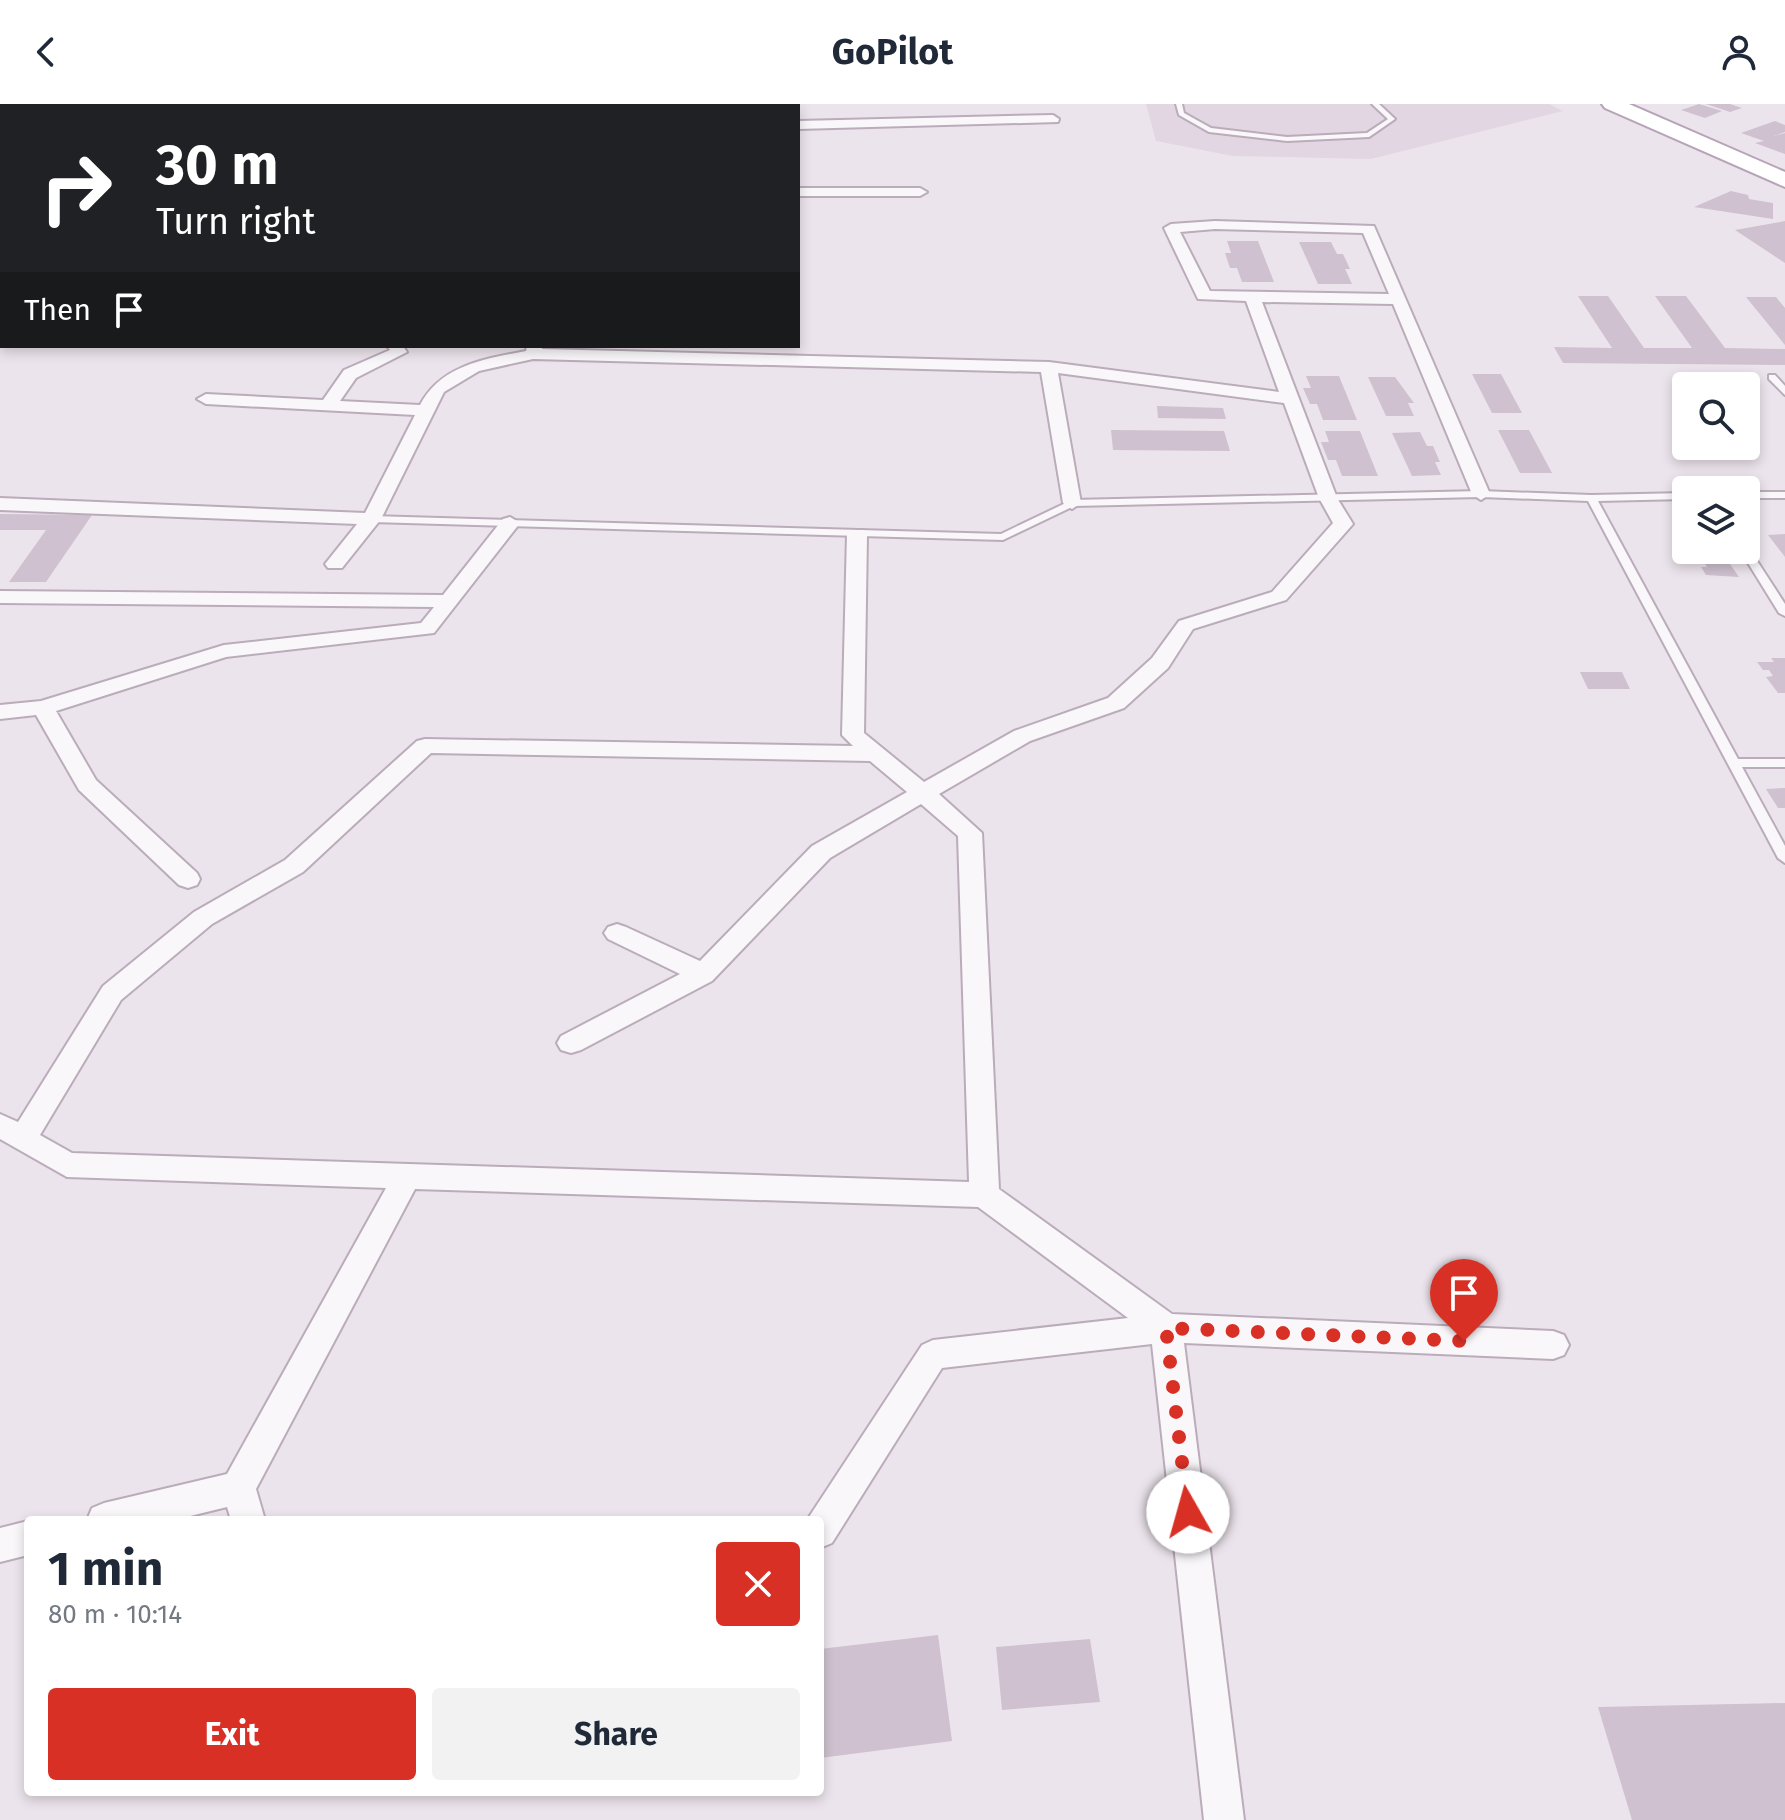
<!DOCTYPE html>
<html lang="en">
<head>
<meta charset="utf-8">
<style>
  :root { --surface:#fff; --page:#f2f2f3; --text:#1f2937; --muted:#747a83; --accent:#d93025 }
  body { margin:0; font-family:"Fira Sans",sans-serif; background:var(--page); color:var(--text); height:100vh; display:flex; flex-direction:column; font-size:30px; white-space:nowrap }
  * { box-sizing:border-box; margin:0 }
  p { font-size:26px; color:var(--muted) }
  .icon { flex:none; width:44px; height:44px; fill:none; stroke:currentColor; stroke-width:2; stroke-linecap:round; stroke-linejoin:round }
  .map { position:relative; flex:1; overflow:hidden }
  .side { position:absolute; left:24px; top:1412px; width:800px; height:280px; display:flex; flex-direction:column; background:var(--surface); border-radius:8px; box-shadow:0 4px 12px #0003 }
  .side>* { flex:none }
  .banner { position:absolute; left:0px; top:0px; width:800px; height:244px; box-shadow:0 4px 12px #0003; background:#202124; color:#fff; overflow:hidden }
  .fabs { position:absolute; left:1672px; top:268px; display:grid; gap:16px }
  .fabs a { display:grid; place-items:center; width:88px; height:88px; border-radius:8px; background:var(--surface); box-shadow:0 4px 12px #0003; font-size:40px }
  .pin { position:absolute; display:grid; place-items:center; width:68px; height:68px; color:#fff; margin:-82px -34px; border-radius:50% 50% 50% 0; rotate:-45deg; box-shadow:0 0 8px #0007 }
  .pin .icon { rotate:45deg }
  .me { position:absolute; width:88px; margin:-44px; rotate:353deg; stroke-linejoin:round; filter:drop-shadow(0 0 6px #0008) }
  .turn { display:flex; align-items:center; gap:28px; height:168px; padding:0 24px; font-size:36px }
  .turn .icon { width:104px; height:104px; stroke-width:2.5 }
  .turn b { display:block; font-size:56px; line-height:68px }
  .then { display:flex; align-items:center; height:76px; padding:0 24px; background:#0003; gap:16px; font-size:30px }
  .round { display:grid; place-items:center; flex:none; width:84px; height:84px; border-radius:8px; background:var(--page) }
  .summary { display:flex; align-items:center; justify-content:space-between; height:136px; padding:0 24px }
  h1 { font-size:48px; font-weight:700; line-height:60px }
  .primary-button { display:flex; gap:16px; margin-top:auto; padding:16px 24px }
  .primary-button a { flex:1; height:92px; border-radius:8px; background:var(--accent); color:#fff; font-size:32px; font-weight:700; line-height:92px; text-align:center }
  .primary-button a+a { background:var(--page); color:var(--text) }
  header { display:flex; justify-content:space-between; align-items:center; height:104px; padding:0 24px; background:var(--surface); font-size:36px; font-weight:700 }
  .map>svg:first-child { display:block }
  .built { fill:#e1d6e1 }
  .building { fill:#cfc1cf }
  .lines { fill:none; stroke-linecap:round; stroke-linejoin:round }
  .service-casing { stroke:#baacba; stroke-width:4 }
  .minor-casing { stroke:#baacba; stroke-width:4 }
  .primary-casing { stroke:#b7a3b8; stroke-width:4 }
  .service { fill:#faf7fa; fill-rule:evenodd }
  .minor { fill:#faf7fa; fill-rule:evenodd }
  .primary { fill:#fff; fill-rule:evenodd }
  .route { stroke:#d93025; stroke-width:14; stroke-dasharray:0 25.2 }
</style>
</head>
<body>
<header><svg class="icon" aria-label="back" viewBox="0 0 24 24"><path d="M15 5l-7 7 7 7"/></svg>GoPilot<svg class="icon" aria-label="person" viewBox="0 0 24 24"><circle cx="12" cy="8" r="4"/><path d="M4 21q1-7 8-7t8 7"/></svg></header>
<div class="map">
<svg width="1785" height="1716" viewBox="0 0 1785 1716">
  <rect width="100%" height="100%" fill="#ece4ec"/>
  <path class="built" d="M 1146,0 L 1549,0 L 1563,7 L 1371,55 L 1233,52 L 1156,37 Z"/>
  <path class="building" d="M 1699,0 L 1722,7 L 1705,14 L 1681,6 Z
    M 1706,0 L 1730,0 L 1742,4 L 1730,8 Z
    M 1775,17 L 1785,21 L 1785,28 L 1774,32 L 1785,29 L 1785,50 L 1755,39 L 1764,37 L 1741,29 Z
    M 1731,87 L 1748,91 L 1749,95 L 1773,99 L 1773,115 L 1694,103 Z
    M 1785,117 L 1785,159 L 1735,126 Z
    M 1227,137 L 1258,137 L 1274,178 L 1242,178 L 1237,164 L 1230,164 L 1225,149 L 1231,149 Z
    M 1299,138 L 1331,138 L 1337,150 L 1343,150 L 1350,165 L 1345,165 L 1352,180 L 1318,180 Z
    M 1578,192 L 1608,192 L 1644,244 L 1692,244 L 1655,192 L 1686,192 L 1725,244 L 1785,245 L 1785,261 L 1563,259 L 1554,243 L 1612,244 Z
    M 1746,193 L 1776,193 L 1785,204 L 1785,241 Z
    M 1472,270 L 1501,270 L 1522,309 L 1492,309 Z
    M 1306,272 L 1339,272 L 1357,316 L 1323,316 L 1317,300 L 1310,300 L 1303,284 L 1311,284 Z
    M 1368,273 L 1395,273 L 1414,299 L 1408,299 L 1414,312 L 1386,312 Z
    M 1157,302 L 1223,304 L 1226,315 L 1158,314 Z
    M 1111,326 L 1224,327 L 1230,347 L 1113,346 Z
    M 1498,326 L 1529,326 L 1552,369 L 1520,369 Z
    M 1325,327 L 1360,327 L 1378,372 L 1342,372 L 1336,356 L 1328,356 L 1321,338 L 1329,338 Z
    M 1420,328 L 1427,342 L 1433,342 L 1440,358 L 1435,358 L 1441,371 L 1412,372 L 1392,329 Z
    M 0,410 L 92,411 L 46,478 L 9,478 L 46,426 L 0,426 Z
    M 1785,430 L 1785,453 L 1768,431 Z
    M 1690,446 L 1722,446 L 1716,449 L 1719,453 L 1725,453 L 1739,473 L 1706,471 L 1701,463 L 1707,463 L 1704,458 L 1698,458 Z
    M 1771,554 L 1785,554 L 1785,589 L 1778,589 L 1766,573 L 1773,572 L 1769,566 L 1763,566 L 1757,558 L 1774,558 Z
    M 1580,568 L 1622,568 L 1630,585 L 1588,585 Z
    M 1785,684 L 1785,704 L 1778,704 L 1766,685 Z
    M 938,1531 L 952,1637 L 820,1654 L 820,1545 Z
    M 1090,1535 L 1100,1598 L 1002,1606 L 996,1543 Z
    M 1785,1599 L 1785,1716 L 1632,1716 L 1598,1603 Z"/>
  <g class="lines">
    <defs>
      <path id="service" d="M 1176,0 L 1182,0 L 1184,9 L 1211,24 L 1287,33 L 1367,29 L 1388,15 L 1372,0 L 1379,0 L 1395,15 L 1369,33 L 1287,37 L 1209,28 L 1179,11 Z
        M 1769,271 L 1775,271 L 1785,282 L 1785,291 L 1769,275 Z
        M 1481,387 L 1591,391 L 1686,389 L 1686,395 L 1598,397 L 1738,655 L 1785,655 L 1785,663 L 1742,663 L 1785,742 L 1785,759 L 1778,754 L 1588,397 L 1481,393 L 1074,402 L 1003,436 L 371,418 L 366,415 L 371,412 L 1001,430 L 1072,396 Z
        M 1746,388 L 1785,388 L 1785,394 L 1746,394 Z
        M 1746,443 L 1750,446 L 1785,500 L 1785,512 L 1779,509 L 1740,446 L 1746,446 Z"/>
      <path id="minor" d="M 1053,11 L 1059,15 L 1058,18 L 798,25 L 798,17 Z
        M 0,60 L 2,60 L 0,69 Z
        M 798,84 L 920,84 L 927,88 L 920,92 L 798,92 Z
        M 1215,117 L 1374,122 L 1490,390 L 1481,396 L 1472,390 L 1393,200 L 1262,198 L 1337,394 L 1353,420 L 1286,496 L 1193,525 L 1168,564 L 1124,604 L 1030,637 L 939,690 L 982,729 L 999,1085 L 1172,1210 L 1553,1227 L 1564,1231 L 1569,1241 L 1564,1251 L 1553,1255 L 1184,1239 L 1244,1716 L 1204,1716 L 1152,1240 L 942,1264 L 832,1439 L 820,1444 L 820,1416 L 807,1416 L 922,1241 L 933,1236 L 1128,1214 L 978,1103 L 415,1085 L 256,1385 L 265,1416 L 231,1416 L 227,1403 L 174,1416 L 87,1416 L 92,1404 L 104,1399 L 227,1370 L 386,1084 L 67,1073 L 0,1035 L 0,1010 L 18,1018 L 103,882 L 194,808 L 285,756 L 417,637 L 425,635 L 853,642 L 842,631 L 847,430 L 850,426 L 864,426 L 867,430 L 864,629 L 924,678 L 1014,627 L 1108,594 L 1152,554 L 1179,517 L 1272,488 L 1333,419 L 1319,394 L 1284,299 L 1058,269 L 1081,399 L 1072,405 L 1063,399 L 1041,268 L 533,255 L 479,267 L 444,288 L 381,415 L 342,464 L 328,464 L 325,460 L 357,420 L 0,406 L 0,394 L 365,409 L 415,311 L 206,300 L 197,295 L 206,290 L 323,296 L 344,266 L 390,246 L 387,242 L 403,242 L 407,248 L 356,274 L 340,297 L 420,301 C 441,261 485,255 526,247 L 527,242 L 543,242 L 542,245 L 1049,258 L 1279,288 L 1246,197 L 1198,195 L 1164,124 L 1171,120 ZM 1215,125 L 1363,129 L 1389,190 L 1210,187 L 1180,128 ZM 431,649 L 870,657 L 907,688 L 812,742 L 700,857 L 626,823 L 617,820 L 608,823 L 604,829 L 608,835 L 680,870 L 561,932 L 557,939 L 561,946 L 571,949 L 581,946 L 712,877 L 830,754 L 921,700 L 958,732 L 969,1078 L 72,1049 L 40,1031 L 121,896 L 212,820 L 303,768 Z
        M 510,413 L 520,419 L 434,529 L 226,553 L 56,607 L 96,676 L 197,769 L 200,775 L 197,781 L 188,784 L 179,781 L 79,686 L 36,611 L 0,615 L 0,601 L 41,597 L 224,541 L 421,519 L 434,503 L 0,499 L 0,487 L 443,491 L 503,415 Z
        M 28,1417 L 28,1451 L 0,1458 L 0,1424 Z"/>
      <path id="primary" d="M 1602,0 L 1629,0 L 1785,68 L 1785,83 L 1605,4 Z"/>
    </defs>
    <use href="#service" class="service-casing"/>
    <use href="#minor" class="minor-casing"/>
    <use href="#primary" class="primary-casing"/>
    <use href="#service" class="service"/>
    <use href="#minor" class="minor"/>
    <use href="#primary" class="primary"/>
  </g>
  <g class="lines">
    <path class="route" d="M 1188,1408 L 1166,1224 L 1464,1237"/>
  </g>
</svg>
<div class="fabs">
<a><svg class="icon" aria-label="search" viewBox="0 0 24 24"><circle cx="10" cy="10" r="6"/><path d="M15 15l6 6"/></svg></a>
<a><svg class="icon" aria-label="layers" viewBox="0 0 24 24"><path d="M12 4l9 5-9 5-9-5zM3 14l9 5 9-5"/></svg></a>
</div>
<div class="pin" style="left:1464px;top:1237px;background:#d93025"><svg class="icon" aria-label="arrive" viewBox="0 0 24 24"><path d="M6 21V4h12l-3 4 3 4H6"/></svg></div>
<svg class="me" style="left:1188px;top:1408px" viewBox="-20 -20 40 40"><circle r="19" fill="#fff"/><path d="M0-13L10 11 0 6-10 11z" fill="#d93025"/></svg>
<div class="banner">
<div class="turn"><svg class="icon" aria-label="right" viewBox="0 0 24 24"><path d="M7 20v-9h11M14 6l5 5-5 5"/></svg><div><b>30 m</b>Turn right</div></div>
<div class="then">Then<svg class="icon" aria-label="arrive" viewBox="0 0 24 24"><path d="M6 21V4h12l-3 4 3 4H6"/></svg></div>
</div>
<section class="side">
<div class="summary"><div><h1>1 min</h1><p>80 m · 10:14</p></div><a class="round" style="background:#d93025;color:#fff"><svg class="icon" aria-label="close" viewBox="0 0 24 24"><path d="M6 6l12 12M18 6L6 18"/></svg></a></div>
<div class="primary-button"><a>Exit</a><a>Share</a></div>
</section>
</div>
</body>
</html>
